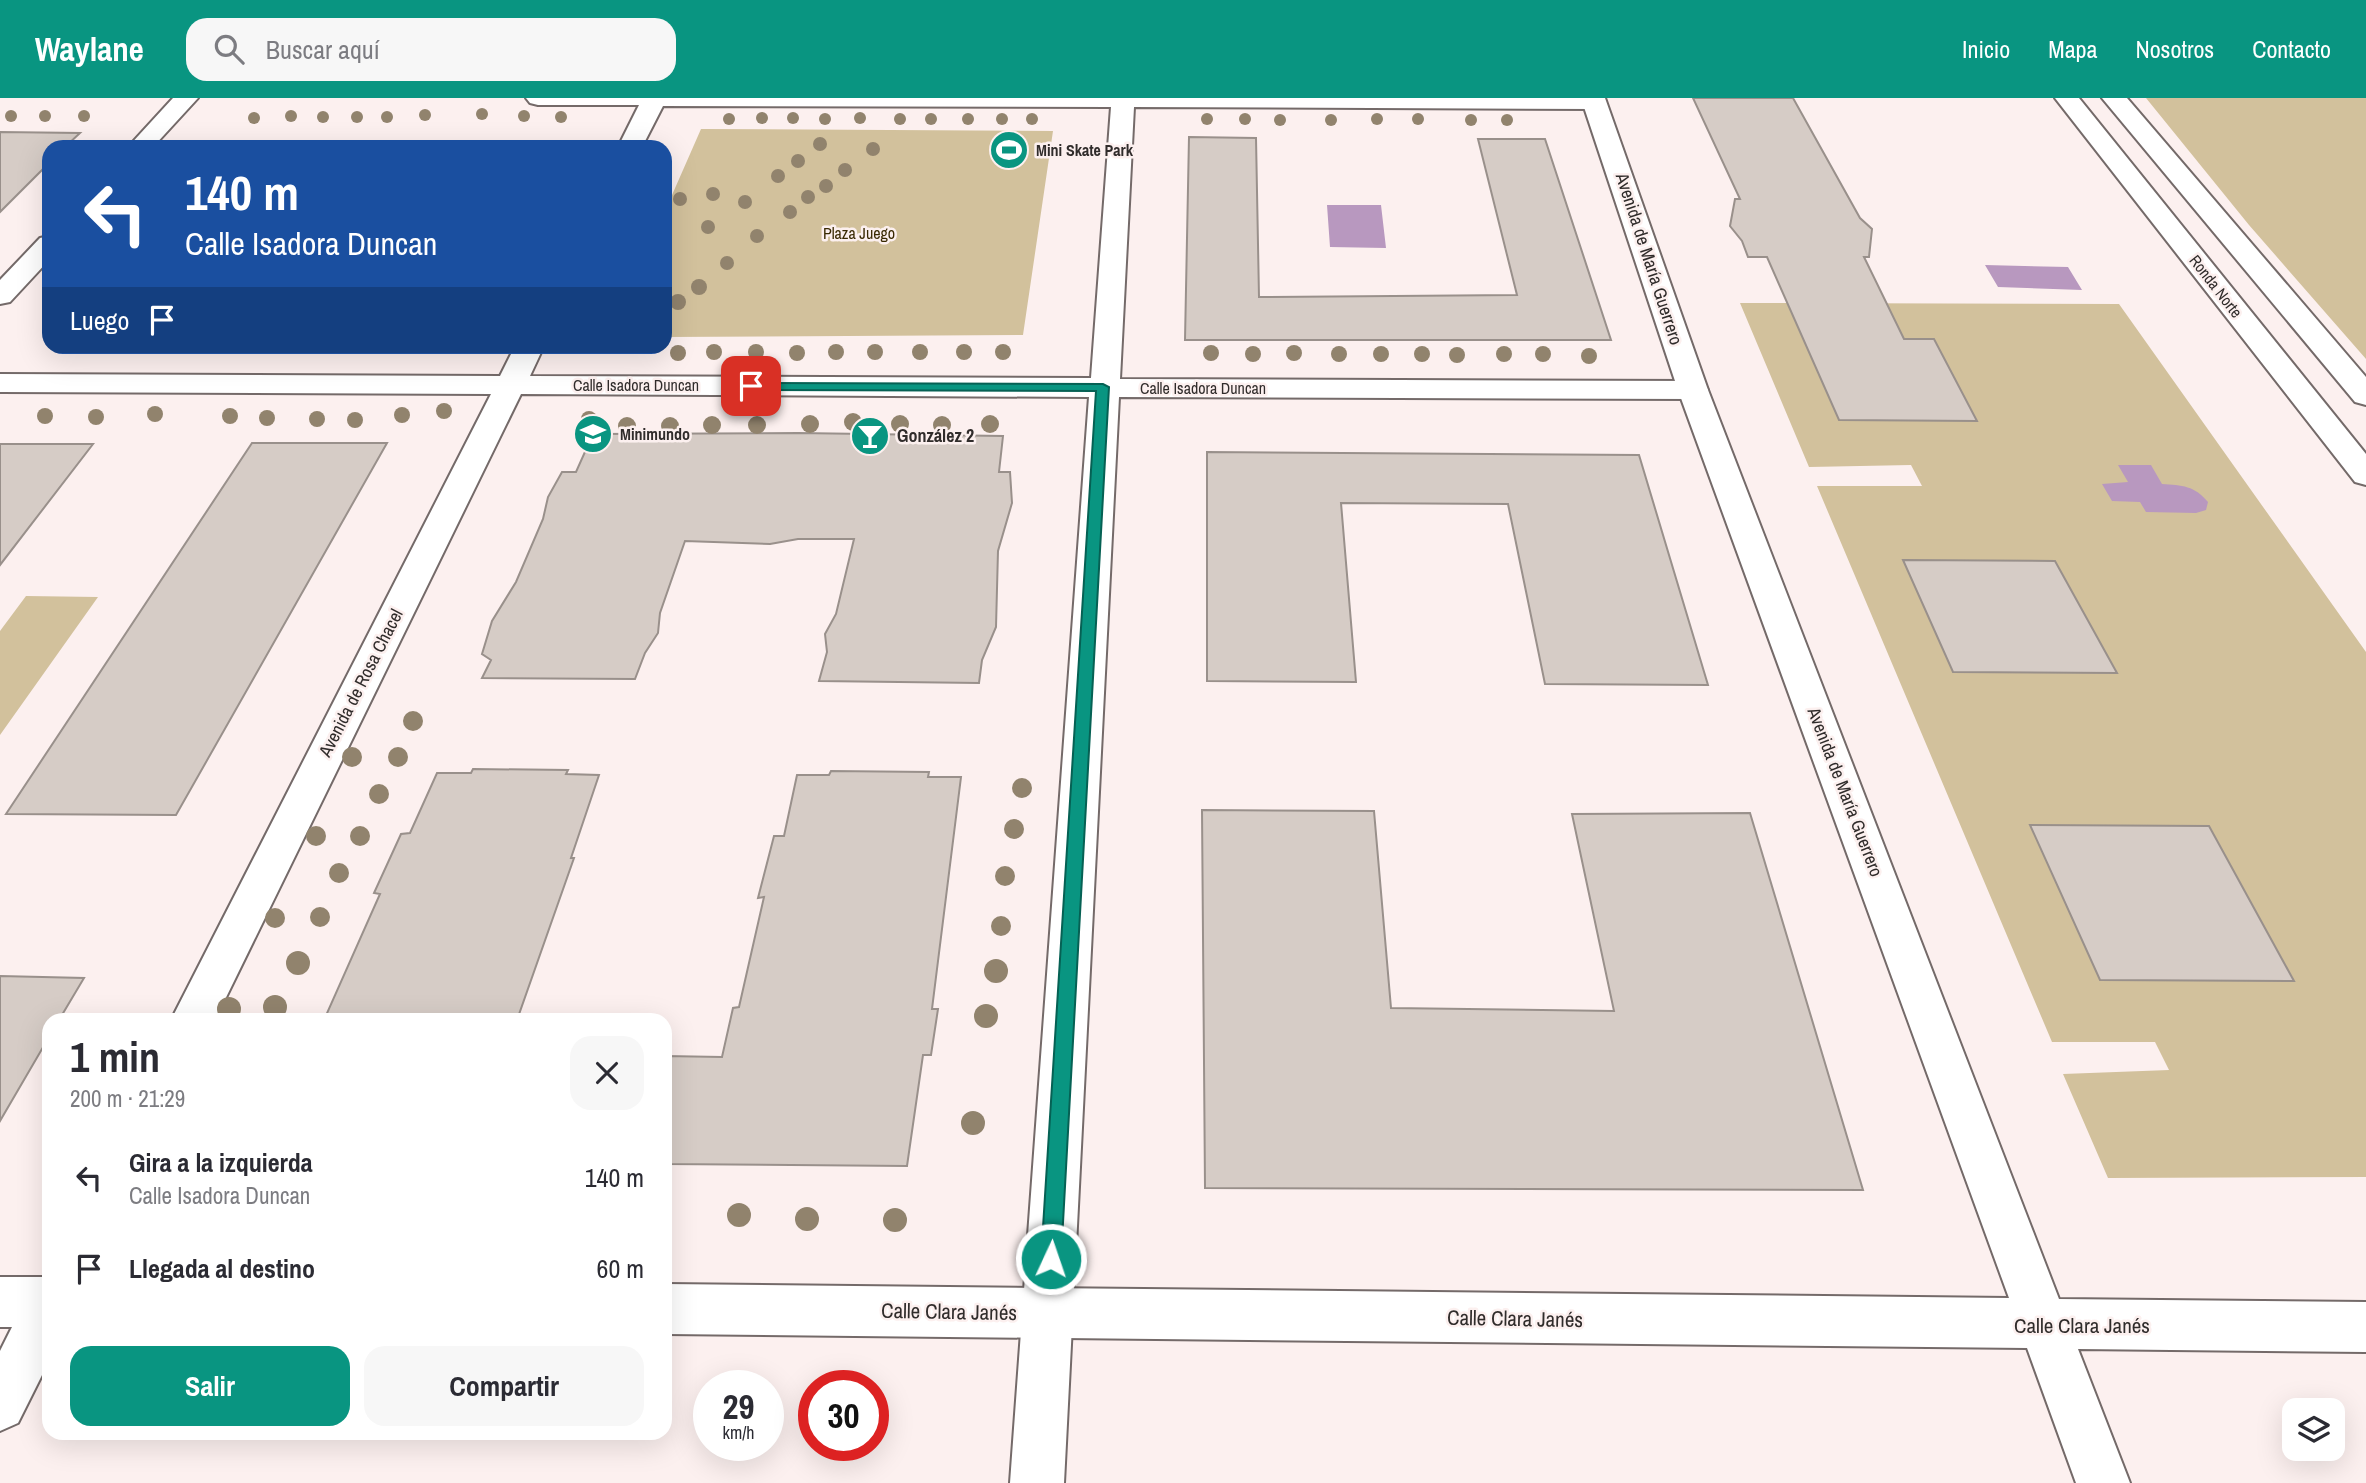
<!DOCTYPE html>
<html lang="es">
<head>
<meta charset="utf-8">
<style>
  :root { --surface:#fff; --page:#f7f7f7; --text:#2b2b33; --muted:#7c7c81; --accent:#099581 }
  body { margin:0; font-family:"Archivo Narrow",sans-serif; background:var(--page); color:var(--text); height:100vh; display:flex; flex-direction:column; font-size:26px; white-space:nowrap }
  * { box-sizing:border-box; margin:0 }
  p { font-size:23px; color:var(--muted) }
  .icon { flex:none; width:38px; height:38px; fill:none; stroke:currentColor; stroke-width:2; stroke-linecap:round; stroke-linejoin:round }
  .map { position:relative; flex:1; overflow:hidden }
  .sheet { position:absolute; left:42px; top:915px; width:630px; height:427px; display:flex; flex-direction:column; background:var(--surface); border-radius:21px; box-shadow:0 7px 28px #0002 }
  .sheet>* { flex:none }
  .top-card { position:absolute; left:42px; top:42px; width:630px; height:214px; border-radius:21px; box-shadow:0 7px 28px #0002; background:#1a4fa0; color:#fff; overflow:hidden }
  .controls { position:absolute; left:2282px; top:1300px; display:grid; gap:14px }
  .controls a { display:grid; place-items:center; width:63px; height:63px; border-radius:14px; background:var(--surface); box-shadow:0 7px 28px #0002; font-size:35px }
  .speed { position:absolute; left:693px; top:1272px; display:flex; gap:14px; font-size:35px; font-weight:700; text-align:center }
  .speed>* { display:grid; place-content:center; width:91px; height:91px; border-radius:50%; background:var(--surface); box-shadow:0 7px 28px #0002; line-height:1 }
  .speed small { font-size:18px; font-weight:400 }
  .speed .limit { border:10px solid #d22; background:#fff; color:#111 }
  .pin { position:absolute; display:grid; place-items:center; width:60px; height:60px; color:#fff; margin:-30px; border-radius:14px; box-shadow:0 4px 10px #0006 }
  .me { position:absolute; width:77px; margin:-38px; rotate:3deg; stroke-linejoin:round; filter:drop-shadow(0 0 5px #0008) }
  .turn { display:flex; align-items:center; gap:24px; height:147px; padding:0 28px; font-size:32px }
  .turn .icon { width:91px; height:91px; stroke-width:2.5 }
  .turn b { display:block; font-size:49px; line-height:60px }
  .then { display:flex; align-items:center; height:66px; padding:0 28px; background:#0003; gap:14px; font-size:26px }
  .round { display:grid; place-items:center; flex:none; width:74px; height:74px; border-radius:21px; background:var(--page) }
  .head { display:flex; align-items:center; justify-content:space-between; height:119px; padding:0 28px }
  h1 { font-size:42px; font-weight:700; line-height:52px }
  .action { display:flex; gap:14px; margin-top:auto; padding:14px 28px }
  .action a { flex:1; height:80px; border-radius:21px; background:var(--accent); color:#fff; font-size:28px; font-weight:700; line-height:80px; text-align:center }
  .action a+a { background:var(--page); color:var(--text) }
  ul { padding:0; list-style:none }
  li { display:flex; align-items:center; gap:21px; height:91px; padding:0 28px }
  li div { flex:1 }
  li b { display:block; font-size:26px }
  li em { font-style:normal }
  header { display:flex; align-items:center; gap:42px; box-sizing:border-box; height:98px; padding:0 35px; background:var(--accent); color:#fff }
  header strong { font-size:33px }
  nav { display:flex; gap:38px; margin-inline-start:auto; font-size:24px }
  .search { width:490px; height:63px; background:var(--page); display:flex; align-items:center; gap:18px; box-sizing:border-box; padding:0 24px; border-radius:21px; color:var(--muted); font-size:26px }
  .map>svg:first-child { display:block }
  .green { fill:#d2c19c }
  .water { fill:#b898bf }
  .building { fill:#d6ccc6; stroke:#99908b; stroke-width:2 }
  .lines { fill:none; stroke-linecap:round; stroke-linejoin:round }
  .street-casing { stroke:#746a69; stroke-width:4 }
  .secondary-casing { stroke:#746a69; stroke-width:4 }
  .primary-casing { stroke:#746a69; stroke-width:4 }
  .street { fill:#fff; fill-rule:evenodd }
  .secondary { fill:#fff; fill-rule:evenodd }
  .primary { fill:#fff; fill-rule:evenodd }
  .tree { fill:#91836d }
  .route { fill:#099581; stroke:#066154; stroke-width:2 }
  .labels { text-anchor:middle; stroke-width:5; stroke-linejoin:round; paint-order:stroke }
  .far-poi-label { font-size:16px; font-weight:bold; fill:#302c2b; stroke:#fcf0ef; text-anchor:start }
  .far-park-label { font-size:16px; fill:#392902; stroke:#fcf0ef }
  .far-street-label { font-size:16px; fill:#302c2b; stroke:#fcf0ef }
  .street-label { font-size:18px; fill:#302c2b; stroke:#fcf0ef }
  .poi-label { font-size:18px; font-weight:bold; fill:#302c2b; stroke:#fcf0ef; text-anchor:start }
  .near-street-label { font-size:21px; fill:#302c2b; stroke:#fcf0ef }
</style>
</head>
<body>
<header>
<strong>Waylane</strong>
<div class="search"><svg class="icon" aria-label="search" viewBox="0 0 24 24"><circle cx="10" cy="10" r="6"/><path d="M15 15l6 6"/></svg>Buscar aquí</div>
<nav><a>Inicio</a><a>Mapa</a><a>Nosotros</a><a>Contacto</a></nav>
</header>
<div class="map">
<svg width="2366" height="1385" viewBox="0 0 2366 1385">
  <rect width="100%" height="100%" fill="#fcf0ef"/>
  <path class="green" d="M 2146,0 L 2366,0 L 2366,261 L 2249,127 Z
    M 701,31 L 1053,33 L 1023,237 L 665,239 L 665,113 Z
    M 1740,205 L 2119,206 L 2366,554 L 2366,1079 L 2108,1080 L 2063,976 L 2169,972 L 2155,944 L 2052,944 L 1817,388 L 1922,388 L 1911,367 L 1809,369 Z
    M 26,498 L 98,499 L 0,637 L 0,533 Z"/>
  <path class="water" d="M 1327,107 L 1381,107 L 1386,150 L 1330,149 Z
    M 1985,167 L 2068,169 L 2082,192 L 1998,189 Z
    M 2118,367 L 2151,367 L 2162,386 C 2182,387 2195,388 2208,404 L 2206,412 L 2196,415 L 2146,414 L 2140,404 L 2112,403 L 2102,386 L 2128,384 Z"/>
  <path class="building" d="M 1693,0 L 1793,0 L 1860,120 L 1872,131 L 1869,159 L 1864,159 L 1904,241 L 1934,241 L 1977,323 L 1839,322 L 1767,159 L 1748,159 L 1742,143 L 1730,128 L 1735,101 L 1740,101 Z
    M 0,34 L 80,35 L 65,49 L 49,49 L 49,65 L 0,114 Z
    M 1189,39 L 1256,40 L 1259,199 L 1517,197 L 1478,41 L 1545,41 L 1611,242 L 1185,242 Z
    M 798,335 L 1003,338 L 999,374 L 1010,374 L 1012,405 L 998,453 L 996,529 L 982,562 L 979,585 L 819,583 L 827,554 L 825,536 L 836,516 L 854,441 L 798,441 L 770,446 L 685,443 L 660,515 L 658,535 L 645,555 L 635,581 L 482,580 L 491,562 L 482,556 L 492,523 L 516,484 L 543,421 L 548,399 L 562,374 L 576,374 L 593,336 Z
    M 252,345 L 387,345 L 176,717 L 6,716 Z
    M 0,346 L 93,346 L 0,467 Z
    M 1207,354 L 1639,357 L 1708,587 L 1545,586 L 1508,406 L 1341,405 L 1356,584 L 1207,583 Z
    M 1903,462 L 2055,463 L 2117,575 L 1953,574 Z
    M 473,671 L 568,672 L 566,676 L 599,677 L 571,760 L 574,760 L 517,922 L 324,922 L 380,796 L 374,795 L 401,736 L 410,735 L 437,675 L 471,675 Z
    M 831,673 L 929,674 L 928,679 L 961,679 L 932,911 L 938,911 L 931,957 L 923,957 L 907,1068 L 665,1066 L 665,958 L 722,959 L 733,910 L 739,909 L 764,799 L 758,800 L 774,738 L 784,738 L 797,677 L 829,677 Z
    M 1202,712 L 1374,713 L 1391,910 L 1614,913 L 1572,716 L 1750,715 L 1863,1092 L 1205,1090 Z
    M 2030,727 L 2209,728 L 2294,883 L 2100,882 Z
    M 0,878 L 84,880 L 59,922 L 49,922 L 49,939 L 0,1023 Z"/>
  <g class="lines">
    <defs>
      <path id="street" d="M 526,0 L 1603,0 L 1606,4 L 1602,9 L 1594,11 L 1134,9 L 1120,281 L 1693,283 L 1704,286 L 1708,292 L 1704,298 L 1693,301 L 1119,299 L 1064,1385 L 1010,1385 L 1089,299 L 521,296 L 215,922 L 171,922 L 491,296 L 0,294 L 0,276 L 500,278 L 515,248 L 544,248 L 530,278 L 1091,280 L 1111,9 L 663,8 L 642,49 L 618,49 L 639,7 L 538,7 L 530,5 Z
        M 49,1184 L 49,1263 L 18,1325 L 0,1333 L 0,1253 L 31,1191 Z"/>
      <path id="secondary" d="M 173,0 L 198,0 L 153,49 L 128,49 Z
        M 1581,0 L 1605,0 L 1708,292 L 2059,1201 L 2366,1204 L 2366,1254 L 2078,1251 L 2130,1385 L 2076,1385 L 2027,1250 L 665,1236 L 665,1186 L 2009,1200 L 1678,292 Z
        M 49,138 L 49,162 L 10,204 L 0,206 L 0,182 L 40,140 Z
        M 0,1179 L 49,1179 L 49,1229 L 0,1229 Z"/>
      <path id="primary" d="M 2055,0 L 2079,0 L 2366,356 L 2366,387 L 2355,384 Z
        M 2102,0 L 2127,0 L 2366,279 L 2366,307 L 2355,304 Z"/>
    </defs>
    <use href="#street" class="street-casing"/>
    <use href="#secondary" class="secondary-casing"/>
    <use href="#primary" class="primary-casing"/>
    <use href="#street" class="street"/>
    <use href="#secondary" class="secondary"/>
    <use href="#primary" class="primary"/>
  </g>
  <g class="tree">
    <circle cx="482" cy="16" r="6"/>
    <circle cx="425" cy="17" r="6"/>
    <circle cx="11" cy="18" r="6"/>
    <circle cx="45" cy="18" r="6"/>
    <circle cx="84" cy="18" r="6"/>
    <circle cx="291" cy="18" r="6"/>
    <circle cx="524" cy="18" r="6"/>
    <circle cx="323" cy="19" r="6"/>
    <circle cx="357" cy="19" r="6"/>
    <circle cx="387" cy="19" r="6"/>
    <circle cx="561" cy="19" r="6"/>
    <circle cx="254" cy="20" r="6"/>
    <circle cx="762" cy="20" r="6"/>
    <circle cx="793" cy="20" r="6"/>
    <circle cx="860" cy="20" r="6"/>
    <circle cx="729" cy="21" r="6"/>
    <circle cx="825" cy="21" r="6"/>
    <circle cx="900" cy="21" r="6"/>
    <circle cx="931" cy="21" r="6"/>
    <circle cx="968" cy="21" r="6"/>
    <circle cx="1002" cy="21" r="6"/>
    <circle cx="1032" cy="21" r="6"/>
    <circle cx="1207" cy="21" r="6"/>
    <circle cx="1245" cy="21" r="6"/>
    <circle cx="1377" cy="21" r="6"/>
    <circle cx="1418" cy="21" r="6"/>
    <circle cx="1280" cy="22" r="6"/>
    <circle cx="1331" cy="22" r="6"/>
    <circle cx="1471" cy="22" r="6"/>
    <circle cx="1507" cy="22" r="6"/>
    <circle cx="820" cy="46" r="7"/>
    <circle cx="873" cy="51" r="7"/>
    <circle cx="798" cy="63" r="7"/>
    <circle cx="845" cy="72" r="7"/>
    <circle cx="778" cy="78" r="7"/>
    <circle cx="826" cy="88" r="7"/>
    <circle cx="713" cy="96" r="7"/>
    <circle cx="808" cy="99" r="7"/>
    <circle cx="680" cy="101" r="7"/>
    <circle cx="745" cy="104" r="7"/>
    <circle cx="790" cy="114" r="7"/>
    <circle cx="708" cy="129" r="7"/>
    <circle cx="757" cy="138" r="7"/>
    <circle cx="727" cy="165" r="7"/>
    <circle cx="699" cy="189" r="8"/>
    <circle cx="678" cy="204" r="8"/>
    <circle cx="714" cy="254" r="8"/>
    <circle cx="756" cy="254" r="8"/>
    <circle cx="836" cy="254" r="8"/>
    <circle cx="875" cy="254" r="8"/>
    <circle cx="920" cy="254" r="8"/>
    <circle cx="964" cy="254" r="8"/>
    <circle cx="1003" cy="254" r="8"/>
    <circle cx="678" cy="255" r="8"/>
    <circle cx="797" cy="255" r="8"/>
    <circle cx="1211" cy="255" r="8"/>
    <circle cx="1294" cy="255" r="8"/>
    <circle cx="1253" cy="256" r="8"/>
    <circle cx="1339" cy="256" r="8"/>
    <circle cx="1381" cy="256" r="8"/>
    <circle cx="1422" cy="256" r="8"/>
    <circle cx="1504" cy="256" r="8"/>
    <circle cx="1543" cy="256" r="8"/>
    <circle cx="1457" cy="257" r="8"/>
    <circle cx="1589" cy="258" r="8"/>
    <circle cx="444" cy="313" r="8"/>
    <circle cx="155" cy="316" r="8"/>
    <circle cx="402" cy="317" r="8"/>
    <circle cx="45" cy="318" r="8"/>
    <circle cx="230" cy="318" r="8"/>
    <circle cx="96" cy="319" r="8"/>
    <circle cx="267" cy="320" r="8"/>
    <circle cx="317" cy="321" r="8"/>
    <circle cx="589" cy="321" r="8"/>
    <circle cx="355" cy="322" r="8"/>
    <circle cx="853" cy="324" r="9"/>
    <circle cx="810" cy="326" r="9"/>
    <circle cx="900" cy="326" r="9"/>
    <circle cx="990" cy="326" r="9"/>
    <circle cx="712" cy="327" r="9"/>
    <circle cx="757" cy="327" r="9"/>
    <circle cx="942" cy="327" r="9"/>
    <circle cx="627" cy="328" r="9"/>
    <circle cx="670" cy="328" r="9"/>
    <circle cx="413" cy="623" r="10"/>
    <circle cx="352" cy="659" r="10"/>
    <circle cx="398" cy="659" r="10"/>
    <circle cx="1022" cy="690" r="10"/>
    <circle cx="379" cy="696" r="10"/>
    <circle cx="1014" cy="731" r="10"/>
    <circle cx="316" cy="738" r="10"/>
    <circle cx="360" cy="738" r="10"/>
    <circle cx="339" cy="775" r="10"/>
    <circle cx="1005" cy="778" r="10"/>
    <circle cx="320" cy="819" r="10"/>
    <circle cx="275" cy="820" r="10"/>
    <circle cx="1001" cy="828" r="10"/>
    <circle cx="298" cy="865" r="12"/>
    <circle cx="996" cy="873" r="12"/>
    <circle cx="275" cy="909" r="12"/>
    <circle cx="229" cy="911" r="12"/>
    <circle cx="986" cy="918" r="12"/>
    <circle cx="973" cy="1025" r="12"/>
    <circle cx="739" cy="1117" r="12"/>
    <circle cx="807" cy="1121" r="12"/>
    <circle cx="895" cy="1122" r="12"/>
  </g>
  <path class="route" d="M 747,285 L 1103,286 L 1109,289 L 1061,1161 L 1058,1168 L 1051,1171 L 1044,1168 L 1041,1161 L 1096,293 L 751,292 L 745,288 Z"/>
  <defs>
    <symbol id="stadium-disc" viewBox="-11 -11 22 22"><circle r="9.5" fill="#099581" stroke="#fcf0ef"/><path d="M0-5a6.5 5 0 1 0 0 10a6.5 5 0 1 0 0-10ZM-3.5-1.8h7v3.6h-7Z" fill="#fff"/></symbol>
    <symbol id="school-disc" viewBox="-11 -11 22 22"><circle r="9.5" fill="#099581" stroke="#fcf0ef"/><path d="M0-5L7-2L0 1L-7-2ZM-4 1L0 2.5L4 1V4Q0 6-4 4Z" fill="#fff"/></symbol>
    <symbol id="bar-disc" viewBox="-11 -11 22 22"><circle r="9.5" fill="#099581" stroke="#fcf0ef"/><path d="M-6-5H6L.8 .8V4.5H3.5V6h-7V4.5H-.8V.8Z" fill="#fff"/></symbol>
  </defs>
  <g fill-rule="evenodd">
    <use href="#stadium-disc" x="987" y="30" width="44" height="44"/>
    <use href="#school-disc" x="571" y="314" width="44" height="44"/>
    <use href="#bar-disc" x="848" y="316" width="44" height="44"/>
  </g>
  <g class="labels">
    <g class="far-poi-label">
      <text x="1036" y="58">Mini Skate Park</text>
      <text x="620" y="342">Minimundo</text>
    </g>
    <g class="far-park-label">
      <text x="859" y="141">Plaza Juego</text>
    </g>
    <g class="far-street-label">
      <text transform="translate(2216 188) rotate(52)" y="6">Ronda Norte</text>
      <text x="636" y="293">Calle Isadora Duncan</text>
      <text x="1203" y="296">Calle Isadora Duncan</text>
    </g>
    <g class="street-label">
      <text transform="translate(1649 161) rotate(72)" y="6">Avenida de María Guerrero</text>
      <text transform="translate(361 585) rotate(-63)" y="6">Avenida de Rosa Chacel</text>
      <text transform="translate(1845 694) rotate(69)" y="6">Avenida de María Guerrero</text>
    </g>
    <g class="poi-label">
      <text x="897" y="344">González 2</text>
    </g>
    <g class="near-street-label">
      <text transform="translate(949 1214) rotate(1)" y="7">Calle Clara Janés</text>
      <text transform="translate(1515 1221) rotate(1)" y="7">Calle Clara Janés</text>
      <text x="2082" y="1235">Calle Clara Janés</text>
    </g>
  </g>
</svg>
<div class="controls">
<a><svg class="icon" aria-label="layers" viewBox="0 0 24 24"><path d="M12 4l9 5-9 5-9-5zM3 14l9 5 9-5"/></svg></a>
</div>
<div class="speed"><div>29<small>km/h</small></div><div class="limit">30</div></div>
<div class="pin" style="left:751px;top:288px;background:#d93025"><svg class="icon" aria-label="arrive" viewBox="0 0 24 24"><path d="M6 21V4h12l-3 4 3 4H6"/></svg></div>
<svg class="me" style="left:1051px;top:1161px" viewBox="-20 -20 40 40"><circle r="17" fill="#099581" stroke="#fff" stroke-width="3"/><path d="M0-11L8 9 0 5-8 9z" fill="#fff"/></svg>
<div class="top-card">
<div class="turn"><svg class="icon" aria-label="left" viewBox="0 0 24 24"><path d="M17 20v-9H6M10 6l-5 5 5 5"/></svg><div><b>140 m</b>Calle Isadora Duncan</div></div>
<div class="then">Luego<svg class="icon" aria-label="arrive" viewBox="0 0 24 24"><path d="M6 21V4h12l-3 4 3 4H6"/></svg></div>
</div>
<section class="sheet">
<div class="head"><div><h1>1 min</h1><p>200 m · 21:29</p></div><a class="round"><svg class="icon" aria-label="close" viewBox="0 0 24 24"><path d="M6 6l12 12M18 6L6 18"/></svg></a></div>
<ul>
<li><svg class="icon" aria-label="left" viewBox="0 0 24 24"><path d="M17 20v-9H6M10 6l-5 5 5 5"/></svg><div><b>Gira a la izquierda</b><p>Calle Isadora Duncan</p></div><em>140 m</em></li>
<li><svg class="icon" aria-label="arrive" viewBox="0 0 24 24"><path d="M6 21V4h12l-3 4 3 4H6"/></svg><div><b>Llegada al destino</b></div><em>60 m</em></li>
</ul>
<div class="action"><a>Salir</a><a>Compartir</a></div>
</section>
</div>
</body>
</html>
